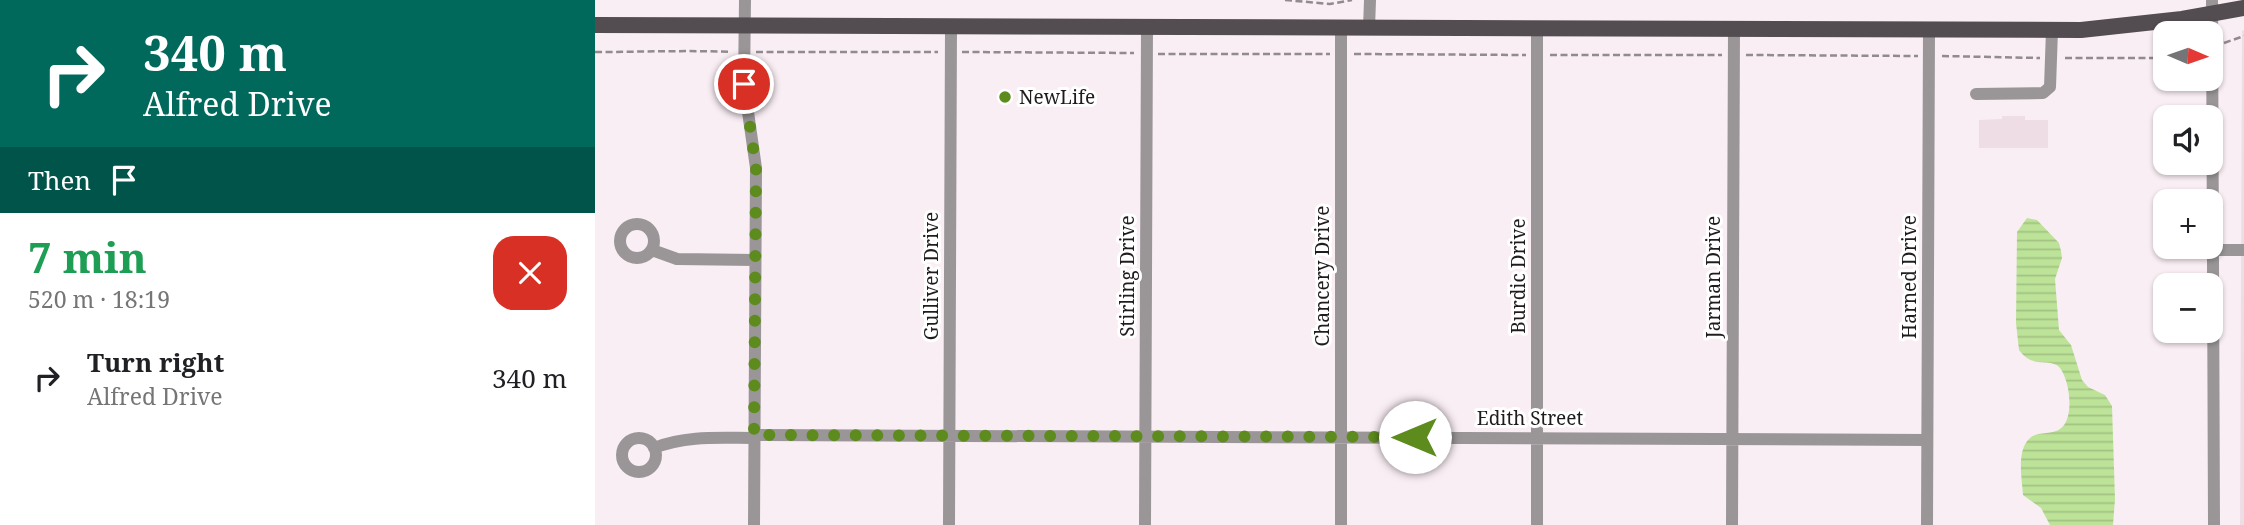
<!DOCTYPE html>
<html lang="en">
<head>
<meta charset="utf-8">
<style>
  :root { --surface:#fff; --page:#f2f2f2; --text:#202124; --muted:#757577 }
  body { margin:0; font-family:"Noto Serif",serif; background:var(--page); color:var(--text); height:100vh; display:flex; flex-direction:column; font-size:26px; white-space:nowrap }
  * { box-sizing:border-box; margin:0 }
  p { font-size:23px; color:var(--muted) }
  .icon { flex:none; width:38px; height:38px; fill:none; stroke:currentColor; stroke-width:2; stroke-linecap:round; stroke-linejoin:round }
  .map { position:relative; flex:1; overflow:hidden }
  .sheet { display:flex; flex-direction:column; background:var(--surface); width:595px }
  .sheet>* { flex:none }
  .top-card { background:#00695c; color:#fff; overflow:hidden }
  .needle { width:46px; rotate:92deg }
  .fabs { position:absolute; left:1558px; top:21px; display:grid; gap:14px }
  .fabs a { display:grid; place-items:center; width:70px; height:70px; border-radius:14px; background:var(--surface); box-shadow:0 2px 5px #0004; font-size:35px }
  .pin { position:absolute; display:grid; place-items:center; width:60px; height:60px; color:#fff; margin:-30px; border:4px solid #fff; border-radius:50%; box-shadow:0 2px 7px #0007 }
  .me { position:absolute; width:77px; margin:-38px; rotate:270deg; stroke-linejoin:round; filter:drop-shadow(0 0 5px #0008) }
  .turn { display:flex; align-items:center; gap:24px; height:147px; padding:0 28px; font-size:32px }
  .turn .icon { width:91px; height:91px; stroke-width:2.5 }
  .turn b { display:block; font-size:49px; line-height:60px }
  .then { display:flex; align-items:center; height:66px; padding:0 28px; background:#0003; gap:14px; font-size:26px }
  .round { display:grid; place-items:center; flex:none; width:74px; height:74px; border-radius:21px; background:var(--page) }
  .headline { display:flex; align-items:center; justify-content:space-between; height:119px; padding:0 28px }
  h1 { font-size:42px; font-weight:700; line-height:52px; color:#1e9e55 }
  ul { padding:0; list-style:none }
  li { display:flex; align-items:center; gap:21px; height:91px; padding:0 28px }
  li div { flex:1 }
  li b { display:block; font-size:26px }
  li em { font-style:normal }
  main { display:flex; flex:1; min-height:0 }
  .map>svg:first-child { display:block }
  .built { fill:#efdde6 }
  .water { fill:url(#water-rules) }
  .lines { fill:none; stroke-linecap:round; stroke-linejoin:round }
  .path { stroke:#918a8e; stroke-width:2.5; stroke-dasharray:7 3.5; stroke-linecap:butt }
  .minor { stroke:#9a9698; stroke-width:12 }
  .major { stroke:#534c50; stroke-width:16 }
  .route { stroke:#5d8b1d; stroke-width:12; stroke-dasharray:0 21.6 }
  .poi-dot { fill:#5d8b1d; stroke:#fff; stroke-width:2.5 }
  .labels { text-anchor:middle; stroke-width:6; stroke-linejoin:round; paint-order:stroke }
  .poi-label { font-size:19px; fill:#201c1e; stroke:#fff; text-anchor:start }
  .street-label { font-size:19px; fill:#201c1e; stroke:#fff }
</style>
</head>
<body>
<main>
<section class="sheet">
<div class="top-card">
<div class="turn"><svg class="icon" aria-label="right" viewBox="0 0 24 24"><path d="M7 20v-9h11M14 6l5 5-5 5"/></svg><div><b>340 m</b>Alfred Drive</div></div>
<div class="then">Then<svg class="icon" aria-label="arrive" viewBox="0 0 24 24"><path d="M6 21V4h12l-3 4 3 4H6"/></svg></div>
</div>
<div class="headline"><div><h1>7 min</h1><p>520 m · 18:19</p></div><a class="round" style="background:#d93025;color:#fff"><svg class="icon" aria-label="close" viewBox="0 0 24 24"><path d="M6 6l12 12M18 6L6 18"/></svg></a></div>
<ul>
<li><svg class="icon" aria-label="right" viewBox="0 0 24 24"><path d="M7 20v-9h11M14 6l5 5-5 5"/></svg><div><b>Turn right</b><p>Alfred Drive</p></div><em>340 m</em></li>
</ul>
</section>
<div class="map">
<svg width="1649" height="525" viewBox="0 0 1649 525">
  <defs>
    <pattern id="water-rules" width="6" height="5" patternUnits="userSpaceOnUse" patternTransform="scale(1.75)"><rect width="6" height="5" fill="#bde398"/><path d="M0 2.5h6" fill="none" stroke="#a2c283"/></pattern>
  </defs>
  <rect width="100%" height="100%" fill="#f9eef4"/>
  <path class="built" d="M 1649,30 L 1649,525 L 1645,525 L 1647,31 Z
    M 1407,116 L 1430,116 L 1430,120 L 1453,120 L 1453,148 L 1384,148 L 1384,120 L 1407,119 Z"/>
  <path class="water" d="M 1432,218 L 1442,220 L 1464,243 L 1466,251 L 1467,258 L 1460,279 L 1464,330 L 1476,345 L 1487,380 L 1493,387 L 1510,395 L 1517,406 L 1520,499 L 1518,525 L 1455,525 L 1446,508 L 1428,495 C 1427,479 1421,450 1435,438 C 1442,431 1457,435 1465,429 C 1480,419 1475,381 1465,368 C 1457,357 1438,370 1424,350 L 1421,323 L 1422,232 Z"/>
  <g class="lines">
    <path class="path" d="M 690,0 L 735,4 L 757,0
      M 1629,43 L 1649,36
      M 0,52 C 46,52 91,50 136,52
      M 161,52 L 343,52
      M 367,52 L 539,53
      M 563,54 L 735,54
      M 759,54 L 931,55
      M 955,55 L 1127,55
      M 1151,55 L 1323,56
      M 1347,56 L 1445,58
      M 1470,58 L 1570,58"/>
    <path class="minor" d="M 150,0 L 149,84 L 161,168 L 159,525
      M 1617,0 L 1619,525
      M 774,28 L 775,0
      M 1381,94 L 1448,93 L 1455,87 L 1457,30
      M25 241a17 17 0 1 1 34 0a17 17 0 1 1-34 0Z
      M 57,250 L 82,259 L 160,260
      M 1619,250 L 1649,250
      M 159,435 L 1332,440
      M27 455a17 17 0 1 1 34 0a17 17 0 1 1-34 0Z
      M 59,448 C 91,435 126,438 159,438
      M 354,525 L 356,27
      M 550,525 L 552,27
      M 746,525 L 746,28
      M 942,525 L 942,28
      M 1137,525 L 1139,29
      M 1332,525 L 1334,29"/>
    <path class="major" d="M 0,25 L 1486,30 L 1587,19 L 1649,8"/>
  </g>
  <g class="lines">
    <path class="route" d="M 149,84 L 161,168 L 159,435 L 820,437"/>
  </g>
  <circle class="poi-dot" cx="410" cy="97" r="7"/>
  <g class="labels">
    <g class="poi-label">
      <text x="424" y="104">NewLife</text>
    </g>
    <g class="street-label">
      <text transform="translate(336 276) rotate(-90)" y="7">Gulliver Drive</text>
      <text transform="translate(532 276) rotate(-90)" y="7">Stirling Drive</text>
      <text transform="translate(727 276) rotate(-90)" y="7">Chancery Drive</text>
      <text transform="translate(923 276) rotate(-90)" y="7">Burdic Drive</text>
      <text transform="translate(1118 277) rotate(-90)" y="7">Jarman Drive</text>
      <text transform="translate(1314 277) rotate(-90)" y="7">Harned Drive</text>
      <text x="935" y="425">Edith Street</text>
    </g>
  </g>
</svg>
<div class="fabs">
<a><svg class="needle" viewBox="-14 -14 28 28"><path d="M0-13l5 13h-10z" fill="#e53935"/><path d="M0 13l5-13h-10z" fill="#757577"/></svg></a>
<a><svg class="icon" aria-label="sound" viewBox="0 0 24 24"><path d="M4 9h4l5-4v14l-5-4H4zM17 9q2 3 0 6"/></svg></a>
<a>+</a>
<a>−</a>
</div>
<div class="pin" style="left:149px;top:84px;background:#d93025"><svg class="icon" aria-label="arrive" viewBox="0 0 24 24"><path d="M6 21V4h12l-3 4 3 4H6"/></svg></div>
<svg class="me" style="left:820px;top:437px" viewBox="-20 -20 40 40"><circle r="19" fill="#fff"/><path d="M0-13L10 11 0 6-10 11z" fill="#5d8b1d"/></svg>
</div>
</main>
</body>
</html>
